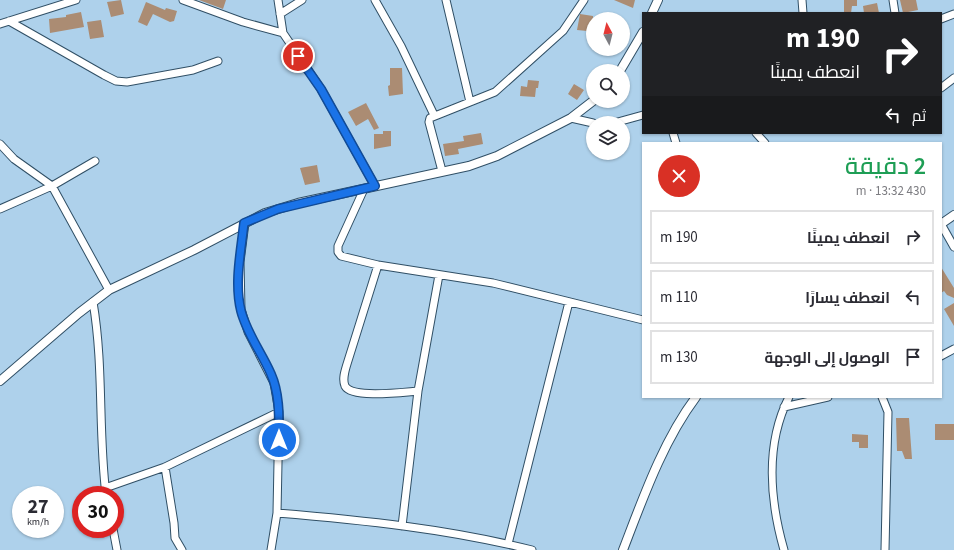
<!DOCTYPE html>
<html lang="ar">
<head>
<meta charset="utf-8">
<style>
  :root { --surface:#fff; --page:#f7f7f7; --text:#2b2b33; --muted:#7c7c81; --line:#e1e1e2 }
  body { margin:0; font-family:"Source Sans 3",Cairo,sans-serif; background:var(--page); color:var(--text); direction:rtl; height:100vh; display:flex; flex-direction:column; font-size:15px; white-space:nowrap }
  * { box-sizing:border-box; margin:0 }
  p { font-size:13px; color:var(--muted) }
  .icon { flex:none; width:22px; height:22px; fill:none; stroke:currentColor; stroke-width:2; stroke-linecap:round; stroke-linejoin:round }
  .map { position:relative; flex:1; overflow:hidden; direction:ltr }
  .drawer { position:absolute; left:642px; top:142px; width:300px; height:256px; display:flex; flex-direction:column; background:var(--surface); border-radius:0px; box-shadow:0 1px 3px #0004; direction:rtl }
  .drawer>* { flex:none }
  .top-card { position:absolute; left:642px; top:12px; width:300px; height:122px; border-radius:0px; box-shadow:0 1px 3px #0004; direction:rtl; background:#202124; color:#fff; overflow:hidden }
  .needle { width:26px; rotate:353deg }
  .fabs { position:absolute; left:586px; top:12px; display:grid; gap:8px }
  .fabs a { display:grid; place-items:center; width:44px; height:44px; border-radius:50%; background:var(--surface); box-shadow:0 1px 3px #0004; font-size:20px }
  .speed { position:absolute; left:12px; top:486px; display:flex; gap:8px; font-size:20px; font-weight:700; text-align:center }
  .speed>* { display:grid; place-content:center; width:52px; height:52px; border-radius:50%; background:var(--surface); box-shadow:0 1px 3px #0004; line-height:1 }
  .speed small { font-size:10px; font-weight:400 }
  .speed .limit { border:6px solid #d22; background:#fff; color:#111 }
  .pin { position:absolute; display:grid; place-items:center; width:34px; height:34px; color:#fff; margin:-17px; border:2px solid #fff; border-radius:50%; box-shadow:0 1px 4px #0007 }
  .me { position:absolute; width:44px; margin:-22px; rotate:0deg; stroke-linejoin:round; filter:drop-shadow(0 0 3px #0008) }
  .turn { display:flex; align-items:center; gap:14px; height:84px; padding:0 16px; font-size:18px }
  .turn .icon { width:52px; height:52px; stroke-width:2.5 }
  .turn b { display:block; font-size:28px; line-height:34px }
  .then { display:flex; align-items:center; height:38px; padding:0 16px; background:#0003; gap:8px; font-size:15px }
  .round { display:grid; place-items:center; flex:none; width:42px; height:42px; border-radius:21px; background:var(--page) }
  .head { display:flex; align-items:center; justify-content:space-between; height:68px; padding:0 16px }
  h1 { font-size:24px; font-weight:600; line-height:30px; color:#1e9e55 }
  ul { padding:0; list-style:none }
  li { display:flex; align-items:center; gap:12px; height:54px; margin:0 8px 6px; padding:0 8px; border:2px solid var(--line); border-radius:0px }
  li div { flex:1 }
  li b { display:block; font-size:15px }
  li em { font-style:normal }
  .map>svg:first-child { display:block }
  .building { fill:#ab8c73 }
  .lines { fill:none; stroke-linecap:round; stroke-linejoin:round }
  .minor-casing { stroke:#304f65; stroke-width:9 }
  .tertiary-casing { stroke:#304f65; stroke-width:10 }
  .minor { stroke:#fff; stroke-width:7 }
  .tertiary { stroke:#fff; stroke-width:8 }
  .route-casing { stroke:#114b97; stroke-width:10 }
  .route { stroke:#1a73e8; stroke-width:7 }
</style>
</head>
<body>
<div class="map">
<svg width="954" height="550" viewBox="0 0 954 550">
  <rect width="100%" height="100%" fill="#aed1eb"/>
  <path class="building" d="M 121,0 L 124,14 L 111,17 L 107,2 Z
    M 199,0 L 226,0 L 223,9 Z
    M 614,0 L 635,0 L 633,8 Z
    M 844,0 L 857,0 L 857,6 L 852,6 L 851,13 L 844,13 Z
    M 900,0 L 916,0 L 918,10 L 903,13 Z
    M 146,2 L 165,10 L 166,8 L 177,11 L 174,21 L 170,22 L 153,14 L 147,26 L 138,22 Z
    M 877,3 L 879,13 L 864,13 L 863,6 Z
    M 81,12 L 84,27 L 50,33 L 49,19 L 66,17 L 66,15 Z
    M 580,14 L 593,16 L 593,29 L 587,29 L 587,31 L 577,30 Z
    M 101,20 L 104,37 L 90,39 L 87,22 Z
    M 390,68 L 402,68 L 403,94 L 389,96 L 388,86 L 390,85 Z
    M 528,80 L 539,81 L 538,88 L 536,88 L 535,97 L 520,96 L 521,86 L 527,87 Z
    M 574,84 L 584,90 L 577,100 L 568,94 Z
    M 366,103 L 379,128 L 374,130 L 368,119 L 356,126 L 348,112 Z
    M 383,131 L 391,131 L 391,146 L 374,149 L 374,134 L 383,134 Z
    M 481,133 L 483,144 L 458,149 L 459,154 L 445,156 L 443,144 L 464,141 L 463,136 Z
    M 317,165 L 320,182 L 305,185 L 300,168 Z
    M 941,267 L 954,288 L 954,298 L 947,295 L 944,291 L 941,293 Z
    M 954,303 L 954,326 L 944,309 Z
    M 896,418 L 909,418 L 912,459 L 905,459 L 902,451 L 897,451 Z
    M 935,424 L 954,424 L 954,440 L 935,440 Z
    M 852,434 L 868,435 L 868,448 L 859,448 L 859,442 L 852,442 Z"/>
  <g class="lines">
    <defs>
      <path id="minor" d="M 183,0 L 243,22 L 283,33
        M 278,0 L 283,33 L 321,89 L 375,186
        M 375,0 L 401,46 L 434,115
        M 446,0 L 470,102
        M 802,0 L 803,13
        M 893,0 L 895,13
        M 280,14 L 302,0
        M 941,19 L 954,14
        M 9,21 L 104,75 L 116,81 L 127,82 L 193,70 L 218,61
        M 0,24 L 76,0
        M 941,88 L 954,78
        M 571,118 L 593,123
        M 614,123 L 643,115
        M 673,133 L 676,143
        M 756,133 L 765,143
        M 0,144 L 14,159 L 52,186
        M 95,161 L 52,186 L 109,290
        M 442,171 L 429,122 L 430,118 L 495,92 L 563,31 L 584,0
        M 364,189 L 338,246 L 338,252 L 341,256 L 378,265 L 493,283 L 643,320
        M 0,209 L 52,186
        M 245,223 L 240,262 L 241,309 L 248,332 L 274,383 L 279,412 L 277,513 L 271,550
        M 941,224 L 954,247
        M 378,265 L 347,364 C 345,371 342,379 345,386 C 352,399 404,392 418,391
        M 93,302 C 104,367 98,430 106,495
        M 941,356 L 954,349
        M 882,397 L 888,412 L 885,550
        M 784,407 L 828,397
        M 165,467 L 174,523 L 175,538 L 182,550
        M 105,488 L 165,467 L 279,412
        M 277,513 C 362,520 449,529 532,550
        M 402,526 L 418,391 L 439,275
        M 113,529 L 117,550
        M 508,544 L 569,302
        M 784,550 C 770,501 765,444 789,397"/>
      <path id="tertiary" d="M 652,13 L 658,0
        M 620,71 L 643,32
        M 941,224 L 954,215
        M 0,381 L 79,313 L 109,290 L 194,250 L 265,213 L 298,203 L 469,166 L 497,156 L 571,118 L 593,101
        M 623,550 C 643,498 663,441 696,397"/>
    </defs>
    <use href="#minor" class="minor-casing"/>
    <use href="#tertiary" class="tertiary-casing"/>
    <use href="#minor" class="minor"/>
    <use href="#tertiary" class="tertiary"/>
  </g>
  <g class="lines">
    <defs>
      <path id="route" d="M 279,440 C 279,419 280,394 271,374 C 262,353 247,334 241,311 C 234,283 241,251 244,223 L 278,209 L 375,186 L 321,89 L 298,56"/>
    </defs>
    <use href="#route" class="route-casing"/>
    <use href="#route" class="route"/>
  </g>
</svg>
<div class="fabs">
<a><svg class="needle" viewBox="-14 -14 28 28"><path d="M0-13l5 13h-10z" fill="#e53935"/><path d="M0 13l5-13h-10z" fill="#7c7c81"/></svg></a>
<a><svg class="icon" aria-label="search" viewBox="0 0 24 24"><circle cx="10" cy="10" r="6"/><path d="M15 15l6 6"/></svg></a>
<a><svg class="icon" aria-label="layers" viewBox="0 0 24 24"><path d="M12 4l9 5-9 5-9-5zM3 14l9 5 9-5"/></svg></a>
</div>
<div class="speed"><div>27<small>km/h</small></div><div class="limit">30</div></div>
<div class="pin" style="left:298px;top:56px;background:#d93025"><svg class="icon" aria-label="arrive" viewBox="0 0 24 24"><path d="M6 21V4h12l-3 4 3 4H6"/></svg></div>
<svg class="me" style="left:279px;top:440px" viewBox="-20 -20 40 40"><circle r="17" fill="#1a73e8" stroke="#fff" stroke-width="3"/><path d="M0-11L8 9 0 5-8 9z" fill="#fff"/></svg>
<div class="top-card">
<div class="turn"><svg class="icon" aria-label="right" viewBox="0 0 24 24"><path d="M7 20v-9h11M14 6l5 5-5 5"/></svg><div><b>190 m</b>انعطف يمينًا</div></div>
<div class="then">ثم<svg class="icon" aria-label="left" viewBox="0 0 24 24"><path d="M17 20v-9H6M10 6l-5 5 5 5"/></svg></div>
</div>
<section class="drawer">
<div class="head"><div><h1>2 دقيقة</h1><p>430 m · 13:32</p></div><a class="round" style="background:#d93025;color:#fff"><svg class="icon" aria-label="close" viewBox="0 0 24 24"><path d="M6 6l12 12M18 6L6 18"/></svg></a></div>
<ul>
<li><svg class="icon" aria-label="right" viewBox="0 0 24 24"><path d="M7 20v-9h11M14 6l5 5-5 5"/></svg><div><b>انعطف يمينًا</b></div><em>190 m</em></li>
<li><svg class="icon" aria-label="left" viewBox="0 0 24 24"><path d="M17 20v-9H6M10 6l-5 5 5 5"/></svg><div><b>انعطف يسارًا</b></div><em>110 m</em></li>
<li><svg class="icon" aria-label="arrive" viewBox="0 0 24 24"><path d="M6 21V4h12l-3 4 3 4H6"/></svg><div><b>الوصول إلى الوجهة</b></div><em>130 m</em></li>
</ul>
</section>
</div>
</body>
</html>
